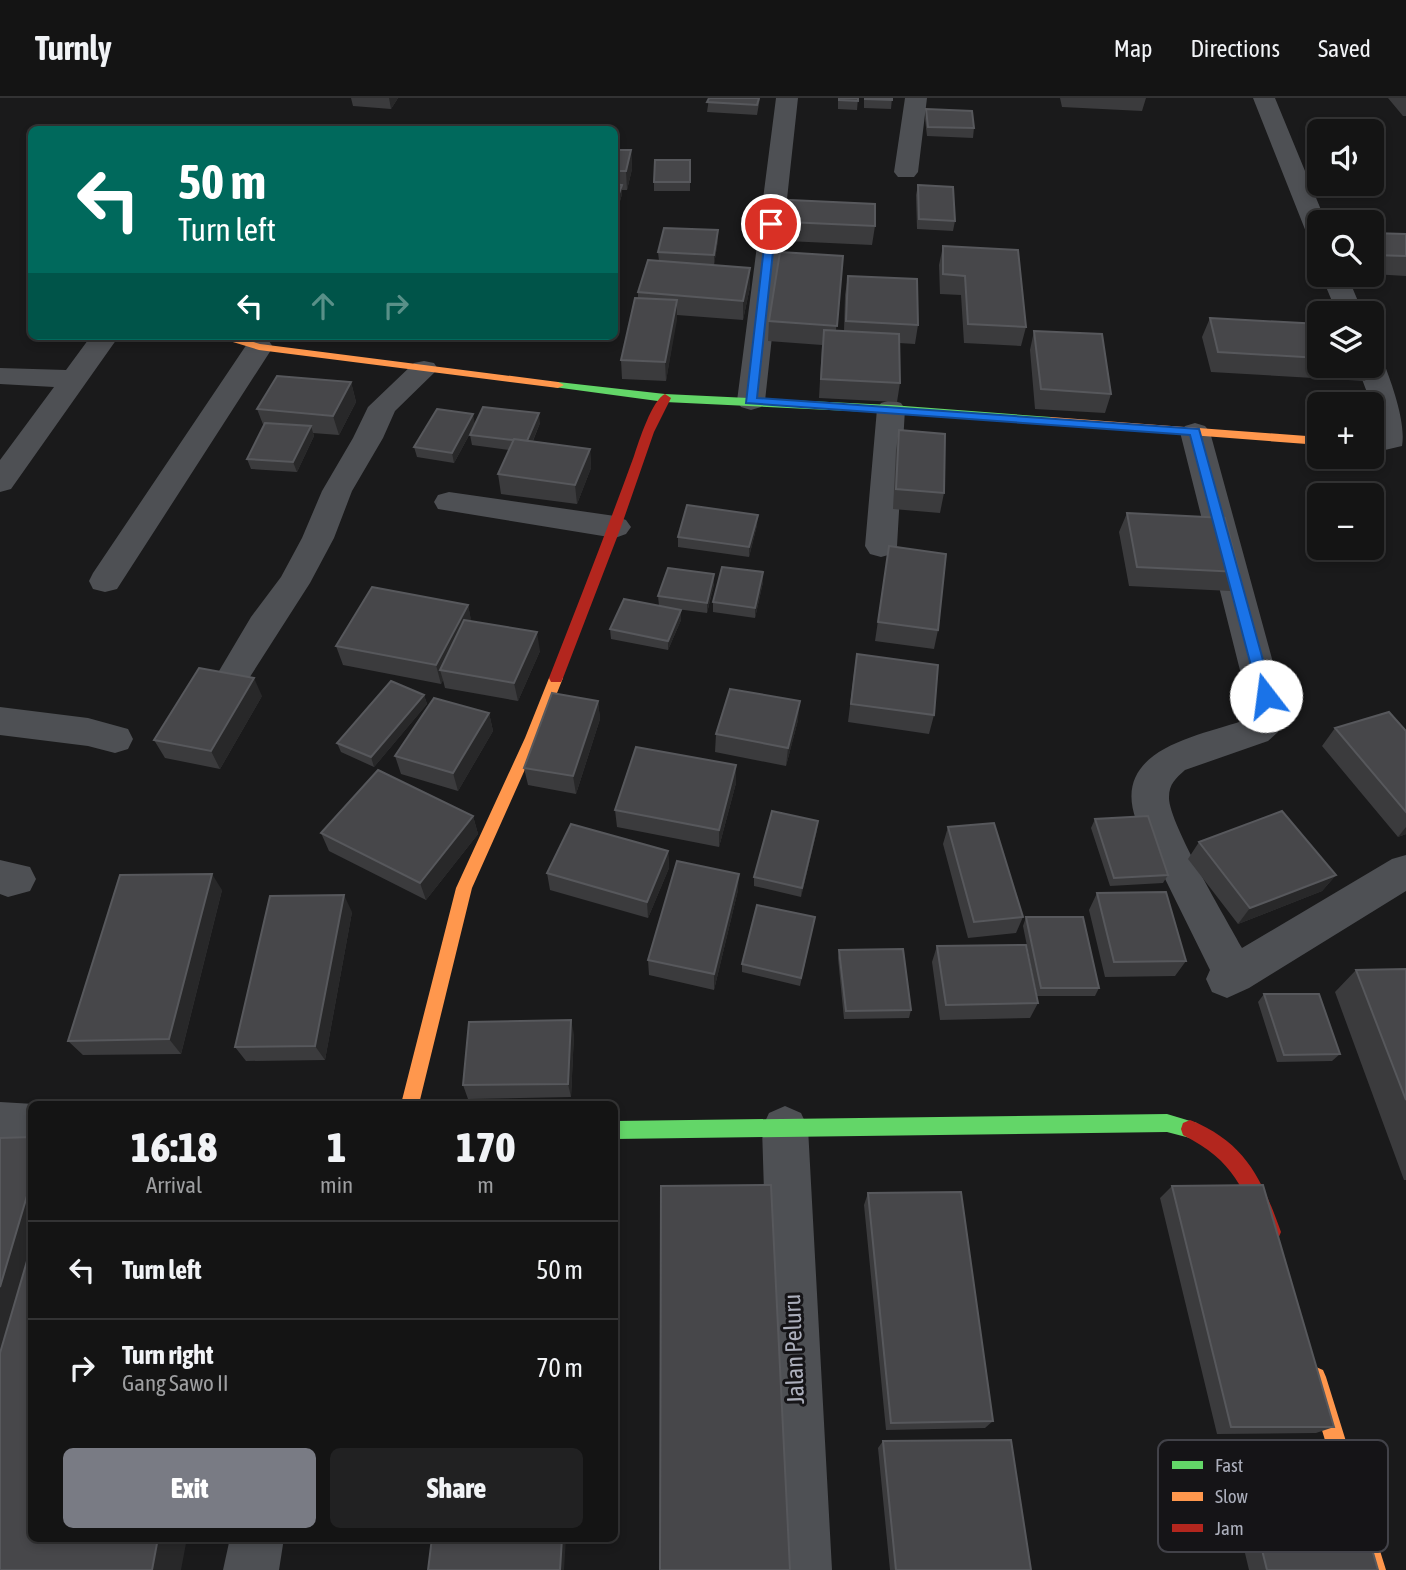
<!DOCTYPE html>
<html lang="en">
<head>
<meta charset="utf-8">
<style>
  :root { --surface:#141414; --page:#212122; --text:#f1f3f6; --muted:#9d9ea0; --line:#333334; --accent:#797b84 }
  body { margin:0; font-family:"Asap Condensed",sans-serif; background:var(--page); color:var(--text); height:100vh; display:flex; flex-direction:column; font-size:26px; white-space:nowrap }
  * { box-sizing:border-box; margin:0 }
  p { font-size:23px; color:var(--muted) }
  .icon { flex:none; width:38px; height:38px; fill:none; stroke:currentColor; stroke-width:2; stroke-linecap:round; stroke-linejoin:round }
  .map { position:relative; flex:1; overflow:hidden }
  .panel { position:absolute; left:28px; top:1003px; width:590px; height:441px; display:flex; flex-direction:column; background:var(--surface); border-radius:10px; box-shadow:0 4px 10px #0003,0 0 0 2px var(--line) }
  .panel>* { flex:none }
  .guide { position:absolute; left:28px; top:28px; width:590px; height:214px; border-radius:10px; box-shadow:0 4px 10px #0003,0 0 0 2px var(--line); background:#00695c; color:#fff; overflow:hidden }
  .fabs { position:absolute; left:1307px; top:21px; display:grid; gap:14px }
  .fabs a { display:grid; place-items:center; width:77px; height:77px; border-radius:10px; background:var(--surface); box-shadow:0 4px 10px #0003,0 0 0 2px var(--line); font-size:35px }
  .pin { position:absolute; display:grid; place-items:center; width:60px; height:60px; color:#fff; margin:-30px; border:4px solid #fff; border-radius:50%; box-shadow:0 2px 7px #0007 }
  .me { position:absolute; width:77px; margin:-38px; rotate:345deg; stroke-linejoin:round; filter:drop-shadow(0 0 5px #0008) }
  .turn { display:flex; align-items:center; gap:24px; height:147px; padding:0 35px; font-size:32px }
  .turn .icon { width:91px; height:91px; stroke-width:2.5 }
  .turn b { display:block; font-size:49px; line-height:60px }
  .lanes { display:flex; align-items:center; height:66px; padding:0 35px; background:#0003; justify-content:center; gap:35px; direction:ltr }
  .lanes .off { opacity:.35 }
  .eta { display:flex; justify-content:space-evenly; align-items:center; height:119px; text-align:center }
  .eta b { font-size:42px; font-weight:800; line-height:49px }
  .button { display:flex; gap:14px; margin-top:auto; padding:14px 35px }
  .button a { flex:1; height:80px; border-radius:10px; background:var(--accent); color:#fff; font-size:28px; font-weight:800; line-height:80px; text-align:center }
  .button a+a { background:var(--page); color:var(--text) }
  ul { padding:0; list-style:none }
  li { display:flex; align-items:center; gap:21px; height:98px; padding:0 35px; border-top:2px solid var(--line) }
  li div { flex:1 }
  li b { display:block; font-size:26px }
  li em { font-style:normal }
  header { display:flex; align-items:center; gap:42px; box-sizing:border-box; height:98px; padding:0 35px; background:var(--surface); border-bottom:2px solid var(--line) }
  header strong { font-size:33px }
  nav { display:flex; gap:38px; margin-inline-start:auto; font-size:24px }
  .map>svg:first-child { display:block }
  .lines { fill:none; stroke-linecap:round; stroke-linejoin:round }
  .street { fill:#4e5054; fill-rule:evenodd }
  .fast { fill:#63d668; fill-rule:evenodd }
  .slow { fill:#ff974d; fill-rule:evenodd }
  .jam { fill:#b3261e; fill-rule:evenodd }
  .wall { fill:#3b3b3d }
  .shaded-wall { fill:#282829 }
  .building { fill:#47474a; stroke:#57585c; stroke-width:2 }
  .route { fill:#1a73e8; stroke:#114b97; stroke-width:2 }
  .labels { text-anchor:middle; stroke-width:6; stroke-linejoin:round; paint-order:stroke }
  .near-street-label { font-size:24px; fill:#acafbc; stroke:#151417 }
  .key { fill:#151417; stroke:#424249; stroke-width:2 }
  .key-label { font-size:19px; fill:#acafbc }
</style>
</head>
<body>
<header>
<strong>Turnly</strong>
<nav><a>Map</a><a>Directions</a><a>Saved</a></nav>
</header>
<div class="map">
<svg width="1406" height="1472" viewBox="0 0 1406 1472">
  <rect width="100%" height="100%" fill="#1a1a1b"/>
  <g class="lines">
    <path class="street" d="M 776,0 L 798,0 L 765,303 L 761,309 L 751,312 L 741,309 L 737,303 Z
      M 905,0 L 927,0 L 918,74 L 914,79 L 898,79 L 894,74 Z
      M 1253,0 L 1275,0 L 1326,124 L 1320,124 L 1320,146 L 1311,144 L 1308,139 Z
      M 1321,177 L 1347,177 L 1363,215 L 1337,215 Z
      M 91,238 L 119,238 L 11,391 L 0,394 L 0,362 L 54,289 L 0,286 L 0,270 L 66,272 Z
      M 259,241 L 269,243 L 273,249 L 117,491 L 105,494 L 93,491 L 89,483 L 93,475 L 249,243 Z
      M 1372,260 L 1381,262 L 1385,268 C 1393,289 1406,326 1402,348 L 1372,355 L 1372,337 L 1382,334 L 1357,268 L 1372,268 Z
      M 424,263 L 434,265 L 438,271 L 395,313 L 383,340 L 352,393 L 334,440 L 310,485 L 248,582 L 236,586 L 224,582 L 219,573 L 251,519 L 281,479 L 302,440 L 322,393 L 353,340 L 368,309 L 414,265 Z
      M 891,302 L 901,305 L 905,311 L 897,448 L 892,456 L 881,459 L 870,456 L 865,448 L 877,311 L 881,305 Z
      M 1195,325 L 1205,328 L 1210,334 L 1286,612 L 1278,634 L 1268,643 L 1185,672 C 1176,680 1169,686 1169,699 C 1168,724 1227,822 1242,850 L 1392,761 L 1406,757 L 1406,793 L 1249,890 L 1227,900 L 1212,894 L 1206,881 L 1210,872 L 1136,722 C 1111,652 1195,639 1242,623 L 1250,612 L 1180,334 L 1185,328 Z
      M 449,394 L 615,418 L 626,422 L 631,429 L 626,436 L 615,440 L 438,411 L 434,404 L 438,397 Z
      M 0,609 L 88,620 L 128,631 L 133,641 L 128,651 L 115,655 L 88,648 L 0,637 Z
      M 0,762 L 30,769 L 36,781 L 30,793 L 8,799 L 0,796 Z
      M 0,1004 L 34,1006 L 32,1006 L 32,1049 L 0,1048 Z
      M 785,1008 L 801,1015 L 808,1030 L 832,1472 L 776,1472 L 762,1030 L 769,1015 Z
      M 230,1440 L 284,1440 L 279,1472 L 223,1472 Z"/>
    <path class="fast" d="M 558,284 L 665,296 L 891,307 L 1051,319 L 1057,323 L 1051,327 L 891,315 L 665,304 L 554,289 L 552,287 Z
      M 1167,1016 L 1197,1025 L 1199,1031 L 1197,1037 L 1190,1040 L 1167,1034 L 614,1041 L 614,1023 Z"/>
    <path class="slow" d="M 213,238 L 232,238 L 260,246 L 558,284 L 564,287 L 558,290 L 259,252 Z
      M 1051,319 L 1320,339 L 1320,347 L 1047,326 L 1045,323 Z
      M 556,575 L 563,580 L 539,640 L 472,790 L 419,1006 L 401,1006 L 456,790 L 525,640 L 549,580 Z
      M 1316,1269 L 1323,1272 L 1326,1279 L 1386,1472 L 1364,1472 L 1306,1279 L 1309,1272 Z"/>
    <path class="jam" d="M 665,296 L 671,300 L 654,334 L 621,429 L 563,580 L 561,584 L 551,584 L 549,580 C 578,506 607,432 634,358 C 639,343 652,302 665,296 Z
      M 1190,1022 C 1245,1044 1262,1081 1281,1134 L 1278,1141 L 1271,1144 L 1264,1141 C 1243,1091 1235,1063 1183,1037 L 1181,1031 L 1183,1025 Z"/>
  </g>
  <path class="wall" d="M 351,0 L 398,0 L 391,11 L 353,8 Z
    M 709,0 L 760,0 L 757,17 L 707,14 Z
    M 838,0 L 858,0 L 857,12 L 838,11 Z
    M 864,0 L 892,0 L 891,11 L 864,10 Z
    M 1060,0 L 1146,0 L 1142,13 L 1062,9 Z
    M 1388,0 L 1406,0 L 1406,18 L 1403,18 Z
    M 926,11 L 974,30 L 973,40 L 927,38 L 925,21 Z
    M 614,52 L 631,52 L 632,71 L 627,92 L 622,92 L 622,96 L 616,117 L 614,117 Z
    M 690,62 L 690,93 L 654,93 L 654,84 Z
    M 918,87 L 955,123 L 953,133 L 917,131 L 916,97 Z
    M 788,124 L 875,128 L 872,147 L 787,143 Z
    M 718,132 L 718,142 L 714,167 L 750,170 L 750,189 L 743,222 L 677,217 L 666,283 L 622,281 L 621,262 L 638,200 L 638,194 L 659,163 L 658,154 Z
    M 1372,135 L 1406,136 L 1406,178 L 1372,176 Z
    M 943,148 L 1026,229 L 1021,248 L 964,245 L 961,197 L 940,196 L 939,167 Z
    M 843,158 L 836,232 L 844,233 L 845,197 L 848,178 L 918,227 L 915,246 L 899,245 L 900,285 L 897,304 L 819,300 L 822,247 L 768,243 L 769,223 Z
    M 1210,220 L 1320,226 L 1320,268 L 1372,268 L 1372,256 L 1375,264 L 1365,283 L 1211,274 L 1202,239 Z
    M 1034,233 L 1111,296 L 1105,315 L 1035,311 L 1030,252 Z
    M 351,284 L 356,304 L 339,337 L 313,335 L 314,338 L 297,374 L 251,371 L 247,361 L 264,329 L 257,311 Z
    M 540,325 L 533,343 L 590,351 L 591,370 L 577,406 L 501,396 L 498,376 L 509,352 L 472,347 L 470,337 L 473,330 L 454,365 L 417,359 L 414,349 L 475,326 Z
    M 899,332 L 944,395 L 940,415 L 893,411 L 896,352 Z
    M 1127,415 L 1239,474 L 1230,493 L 1129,488 L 1119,434 Z
    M 757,427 L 749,459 L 678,449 L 678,439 Z
    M 889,448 L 938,532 L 934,551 L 875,543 Z
    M 763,474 L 763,484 L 755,520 L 713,514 L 713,504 Z
    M 714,486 L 707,515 L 669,510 L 681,522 L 668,552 L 611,541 L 610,531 L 659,508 L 658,498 Z
    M 468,507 L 471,523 L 540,553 L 518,603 L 445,590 L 443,582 L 441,586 L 343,567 L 336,548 Z
    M 854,575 L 934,617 L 929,636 L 848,624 Z
    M 424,597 L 427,606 L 374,669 L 341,654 L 337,645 Z
    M 262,598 L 220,671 L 165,660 L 154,642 Z
    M 598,603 L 600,621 L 576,696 L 528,687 L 524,670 Z
    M 489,615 L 493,633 L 458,693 L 401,676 L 395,658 Z
    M 798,622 L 786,668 L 715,654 L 716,636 Z
    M 1335,630 L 1406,633 L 1406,736 L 1398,739 L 1322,648 Z
    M 736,685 L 719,749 L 617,729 L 615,712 Z
    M 473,718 L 478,736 L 426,802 L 329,753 L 321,735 Z
    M 1095,721 L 1168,777 L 1163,785 L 1110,788 L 1091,730 Z
    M 948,729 L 1023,819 L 1016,835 L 968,840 L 943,746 Z
    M 817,732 L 801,799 L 754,788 L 754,779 Z
    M 1199,744 L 1336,777 L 1322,793 L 1238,826 L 1188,761 Z
    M 668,753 L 669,770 L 648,820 L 550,792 L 547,775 Z
    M 222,792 L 181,956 L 83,957 L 68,943 Z
    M 738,792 L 714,892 L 649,877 L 648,862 Z
    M 1097,795 L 1186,863 L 1175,878 L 1105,879 L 1089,812 Z
    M 352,814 L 325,962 L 246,963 L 235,949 Z
    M 815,819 L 800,888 L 742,874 L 742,866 Z
    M 1026,819 L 1099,890 L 1095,898 L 1037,898 L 1023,828 Z
    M 937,848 L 1038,905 L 1030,920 L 940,922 L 932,864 Z
    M 839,852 L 911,912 L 909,920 L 844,921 L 838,860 Z
    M 1406,871 L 1406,1082 L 1404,1082 L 1335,894 L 1356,872 Z
    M 1264,896 L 1340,956 L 1332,963 L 1277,964 L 1258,904 Z
    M 574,936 L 571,999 L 468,1001 L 463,987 Z
    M 1172,1088 L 1334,1329 L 1316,1335 L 1217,1336 L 1160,1100 Z
    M 868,1095 L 993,1323 L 985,1330 L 886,1332 L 864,1107 Z
    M 883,1343 L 1031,1472 L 890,1472 L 878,1350 Z
    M 1245,1383 L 1378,1472 L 1249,1472 L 1229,1388 Z"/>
  <path class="shaded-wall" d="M 389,0 L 398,0 L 391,11 Z
    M 631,52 L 632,71 L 627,92 L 626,73 Z
    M 622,87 L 622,96 L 616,117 L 615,107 Z
    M 718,132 L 718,142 L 714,167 L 714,157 Z
    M 750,170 L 750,189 L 743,222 L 743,203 Z
    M 677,202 L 677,222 L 666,283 L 665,264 Z
    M 351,284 L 356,304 L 339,337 L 333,318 Z
    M 539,315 L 540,325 L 528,354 L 527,344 Z
    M 473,316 L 475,326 L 454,365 L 452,355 Z
    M 311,328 L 314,338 L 297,374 L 293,364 Z
    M 590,351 L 591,370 L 577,406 L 575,387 Z
    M 758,417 L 757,427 L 749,459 L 749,449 Z
    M 763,474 L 763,484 L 755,520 L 755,510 Z
    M 714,476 L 714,486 L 707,515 L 707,505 Z
    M 468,507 L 472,526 L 440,572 L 443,582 L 441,586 L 436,567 Z
    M 681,512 L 681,522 L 668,552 L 668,543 Z
    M 537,534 L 540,553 L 518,603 L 514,585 Z
    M 254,580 L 262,598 L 220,671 L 211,653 Z
    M 424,597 L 427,606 L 374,669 L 371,659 Z
    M 598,603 L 600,621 L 576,696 L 573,678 Z
    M 800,603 L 798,622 L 786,668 L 788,650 Z
    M 489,615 L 493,633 L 458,693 L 453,675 Z
    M 736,667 L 736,685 L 719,749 L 719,732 Z
    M 473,718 L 478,736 L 426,802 L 420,785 Z
    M 818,723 L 817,732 L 801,799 L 802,790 Z
    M 1406,729 L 1406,736 L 1398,739 Z
    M 668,753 L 669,770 L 648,820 L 647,804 Z
    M 212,776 L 222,792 L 181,956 L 169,941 Z
    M 739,776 L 738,792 L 714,892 L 714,876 Z
    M 1336,777 L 1322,793 L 1238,826 L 1250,810 Z
    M 344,797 L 352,814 L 325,962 L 315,948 Z
    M 571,922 L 574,936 L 571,999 L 568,986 Z
    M 32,1081 L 32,1183 L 0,1296 L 0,1189 Z
    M 158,1440 L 187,1440 L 181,1472 L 152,1472 Z
    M 562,1440 L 566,1440 L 564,1472 L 560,1472 Z"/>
  <path class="building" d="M 709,0 L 759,0 L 757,7 L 707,4 Z
    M 839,0 L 858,0 L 858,3 L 839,2 Z
    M 865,0 L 892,0 L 892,2 L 865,1 Z
    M 926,11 L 972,13 L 974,30 L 928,29 Z
    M 614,52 L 631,52 L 626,73 L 614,73 Z
    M 655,62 L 690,62 L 690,84 L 654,84 Z
    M 614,86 L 622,87 L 615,107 L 614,107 Z
    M 918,87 L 953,89 L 955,123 L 919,121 Z
    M 790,102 L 875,106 L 875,128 L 788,124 Z
    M 664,130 L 718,132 L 714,157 L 658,154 Z
    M 1372,135 L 1406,136 L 1406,158 L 1372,157 Z
    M 943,148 L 1018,152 L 1026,229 L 968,226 L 965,178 L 943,176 Z
    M 780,154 L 843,158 L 837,228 L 769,223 Z
    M 648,162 L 750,170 L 743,203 L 638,194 Z
    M 848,178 L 917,181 L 918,227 L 846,223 Z
    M 635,200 L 677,202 L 665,264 L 621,262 Z
    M 1210,220 L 1320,226 L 1320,260 L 1218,254 Z
    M 824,232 L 899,236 L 900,285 L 821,281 Z
    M 1034,233 L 1102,236 L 1111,296 L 1041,291 Z
    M 277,278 L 351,284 L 333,318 L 257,311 Z
    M 483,309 L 539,315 L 527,343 L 514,341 L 513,342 L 470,337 Z
    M 437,311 L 473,316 L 452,355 L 414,349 Z
    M 265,325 L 311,328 L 293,364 L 247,361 Z
    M 899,332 L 945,336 L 944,395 L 896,391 Z
    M 514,341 L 590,351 L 575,387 L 498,376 Z
    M 687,407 L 758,417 L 749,449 L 678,439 Z
    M 1127,415 L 1225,420 L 1239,474 L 1137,469 Z
    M 889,448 L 946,456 L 938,532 L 878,524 Z
    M 722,469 L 763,474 L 755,510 L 713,504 Z
    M 668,470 L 714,476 L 707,505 L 658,498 Z
    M 372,489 L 468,507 L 436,567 L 336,548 Z
    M 624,501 L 681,512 L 668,543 L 610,531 Z
    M 464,522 L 537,534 L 514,585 L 440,572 Z
    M 857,556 L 938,567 L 934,617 L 851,606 Z
    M 199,570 L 254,580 L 211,653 L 154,642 Z
    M 391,583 L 424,597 L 371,659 L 337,645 Z
    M 730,591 L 800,603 L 788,650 L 716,636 Z
    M 552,595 L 598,603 L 573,678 L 524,670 Z
    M 434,600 L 489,615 L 453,675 L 395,658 Z
    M 1389,614 L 1406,633 L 1406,714 L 1335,630 Z
    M 636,649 L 736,667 L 719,732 L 615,712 Z
    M 378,672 L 473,718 L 420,785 L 321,735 Z
    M 772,713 L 818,723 L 802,790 L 754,779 Z
    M 1282,713 L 1336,777 L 1250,810 L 1199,744 Z
    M 1148,718 L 1168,777 L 1114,780 L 1095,721 Z
    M 994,725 L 1023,819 L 974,824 L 948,729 Z
    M 571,726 L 668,753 L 647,804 L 547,775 Z
    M 677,763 L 739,776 L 714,876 L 648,862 Z
    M 212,776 L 169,941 L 68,943 L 120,777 Z
    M 1166,794 L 1186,863 L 1114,864 L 1097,795 Z
    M 344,797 L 315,948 L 235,949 L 270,798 Z
    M 757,807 L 815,819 L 801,880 L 742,866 Z
    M 1026,819 L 1083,819 L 1099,890 L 1041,890 Z
    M 1026,847 L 1038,905 L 946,907 L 937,848 Z
    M 903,851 L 911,912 L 846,913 L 839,852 Z
    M 1406,871 L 1406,1002 L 1356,872 Z
    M 1264,896 L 1319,896 L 1340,956 L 1284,957 Z
    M 571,922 L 568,986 L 463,987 L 469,924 Z
    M 32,1039 L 32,1081 L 0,1189 L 0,1040 Z
    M 771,1087 L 790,1472 L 660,1472 L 661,1088 Z
    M 1263,1087 L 1334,1329 L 1231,1329 L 1172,1088 Z
    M 961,1094 L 993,1323 L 891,1325 L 868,1095 Z
    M 32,1146 L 32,1440 L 158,1440 L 152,1472 L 0,1472 L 0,1255 Z
    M 1011,1342 L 1031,1472 L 896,1472 L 883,1343 Z
    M 1352,1382 L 1378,1472 L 1267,1472 L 1245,1383 Z
    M 432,1440 L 562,1440 L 560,1472 L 428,1472 Z"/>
  <path class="route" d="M 767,123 L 776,126 L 757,300 L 1199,331 L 1273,598 L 1271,602 L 1261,602 L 1259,598 L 1190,337 L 746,305 Z"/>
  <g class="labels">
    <g class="near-street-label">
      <text transform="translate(794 1251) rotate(-92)" y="8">Jalan Peluru</text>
    </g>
  </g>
  <rect x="1158" y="1342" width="230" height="112" rx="10" class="key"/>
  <rect x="1172" y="1363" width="31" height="8" fill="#63d668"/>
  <rect x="1172" y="1394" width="31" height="9" fill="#ff974d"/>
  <rect x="1172" y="1426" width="31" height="8" fill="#b3261e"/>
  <g class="key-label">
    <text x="1215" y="1374">Fast</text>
    <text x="1215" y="1405">Slow</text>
    <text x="1215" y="1437">Jam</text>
  </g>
</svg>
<div class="fabs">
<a><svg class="icon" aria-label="sound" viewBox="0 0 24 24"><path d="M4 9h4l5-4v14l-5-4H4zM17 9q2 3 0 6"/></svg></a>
<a><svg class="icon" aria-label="search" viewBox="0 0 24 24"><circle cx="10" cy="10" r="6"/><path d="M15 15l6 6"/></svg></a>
<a><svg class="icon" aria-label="layers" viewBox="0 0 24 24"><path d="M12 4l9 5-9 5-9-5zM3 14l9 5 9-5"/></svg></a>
<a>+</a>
<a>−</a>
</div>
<div class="pin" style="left:771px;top:126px;background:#d93025"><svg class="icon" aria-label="arrive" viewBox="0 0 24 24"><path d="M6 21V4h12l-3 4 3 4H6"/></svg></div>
<svg class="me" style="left:1266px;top:598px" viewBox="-20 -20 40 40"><circle r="19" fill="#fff"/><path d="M0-13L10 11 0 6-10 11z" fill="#1a73e8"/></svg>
<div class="guide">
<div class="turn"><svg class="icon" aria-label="left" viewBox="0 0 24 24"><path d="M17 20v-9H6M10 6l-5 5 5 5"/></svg><div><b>50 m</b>Turn left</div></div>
<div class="lanes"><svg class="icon" aria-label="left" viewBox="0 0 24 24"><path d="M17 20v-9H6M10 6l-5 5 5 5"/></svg><svg class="icon off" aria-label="ahead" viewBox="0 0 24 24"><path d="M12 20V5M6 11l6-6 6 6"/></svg><svg class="icon off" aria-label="right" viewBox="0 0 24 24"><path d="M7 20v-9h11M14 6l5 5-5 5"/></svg></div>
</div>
<section class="panel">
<div class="eta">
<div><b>16:18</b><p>Arrival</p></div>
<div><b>1</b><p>min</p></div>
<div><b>170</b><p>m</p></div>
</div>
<ul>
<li><svg class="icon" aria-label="left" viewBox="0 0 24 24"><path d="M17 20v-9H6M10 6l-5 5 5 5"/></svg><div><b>Turn left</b></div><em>50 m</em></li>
<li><svg class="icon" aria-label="right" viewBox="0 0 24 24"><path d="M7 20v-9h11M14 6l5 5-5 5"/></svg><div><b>Turn right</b><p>Gang Sawo II</p></div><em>70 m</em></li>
</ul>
<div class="button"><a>Exit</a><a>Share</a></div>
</section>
</div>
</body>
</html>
